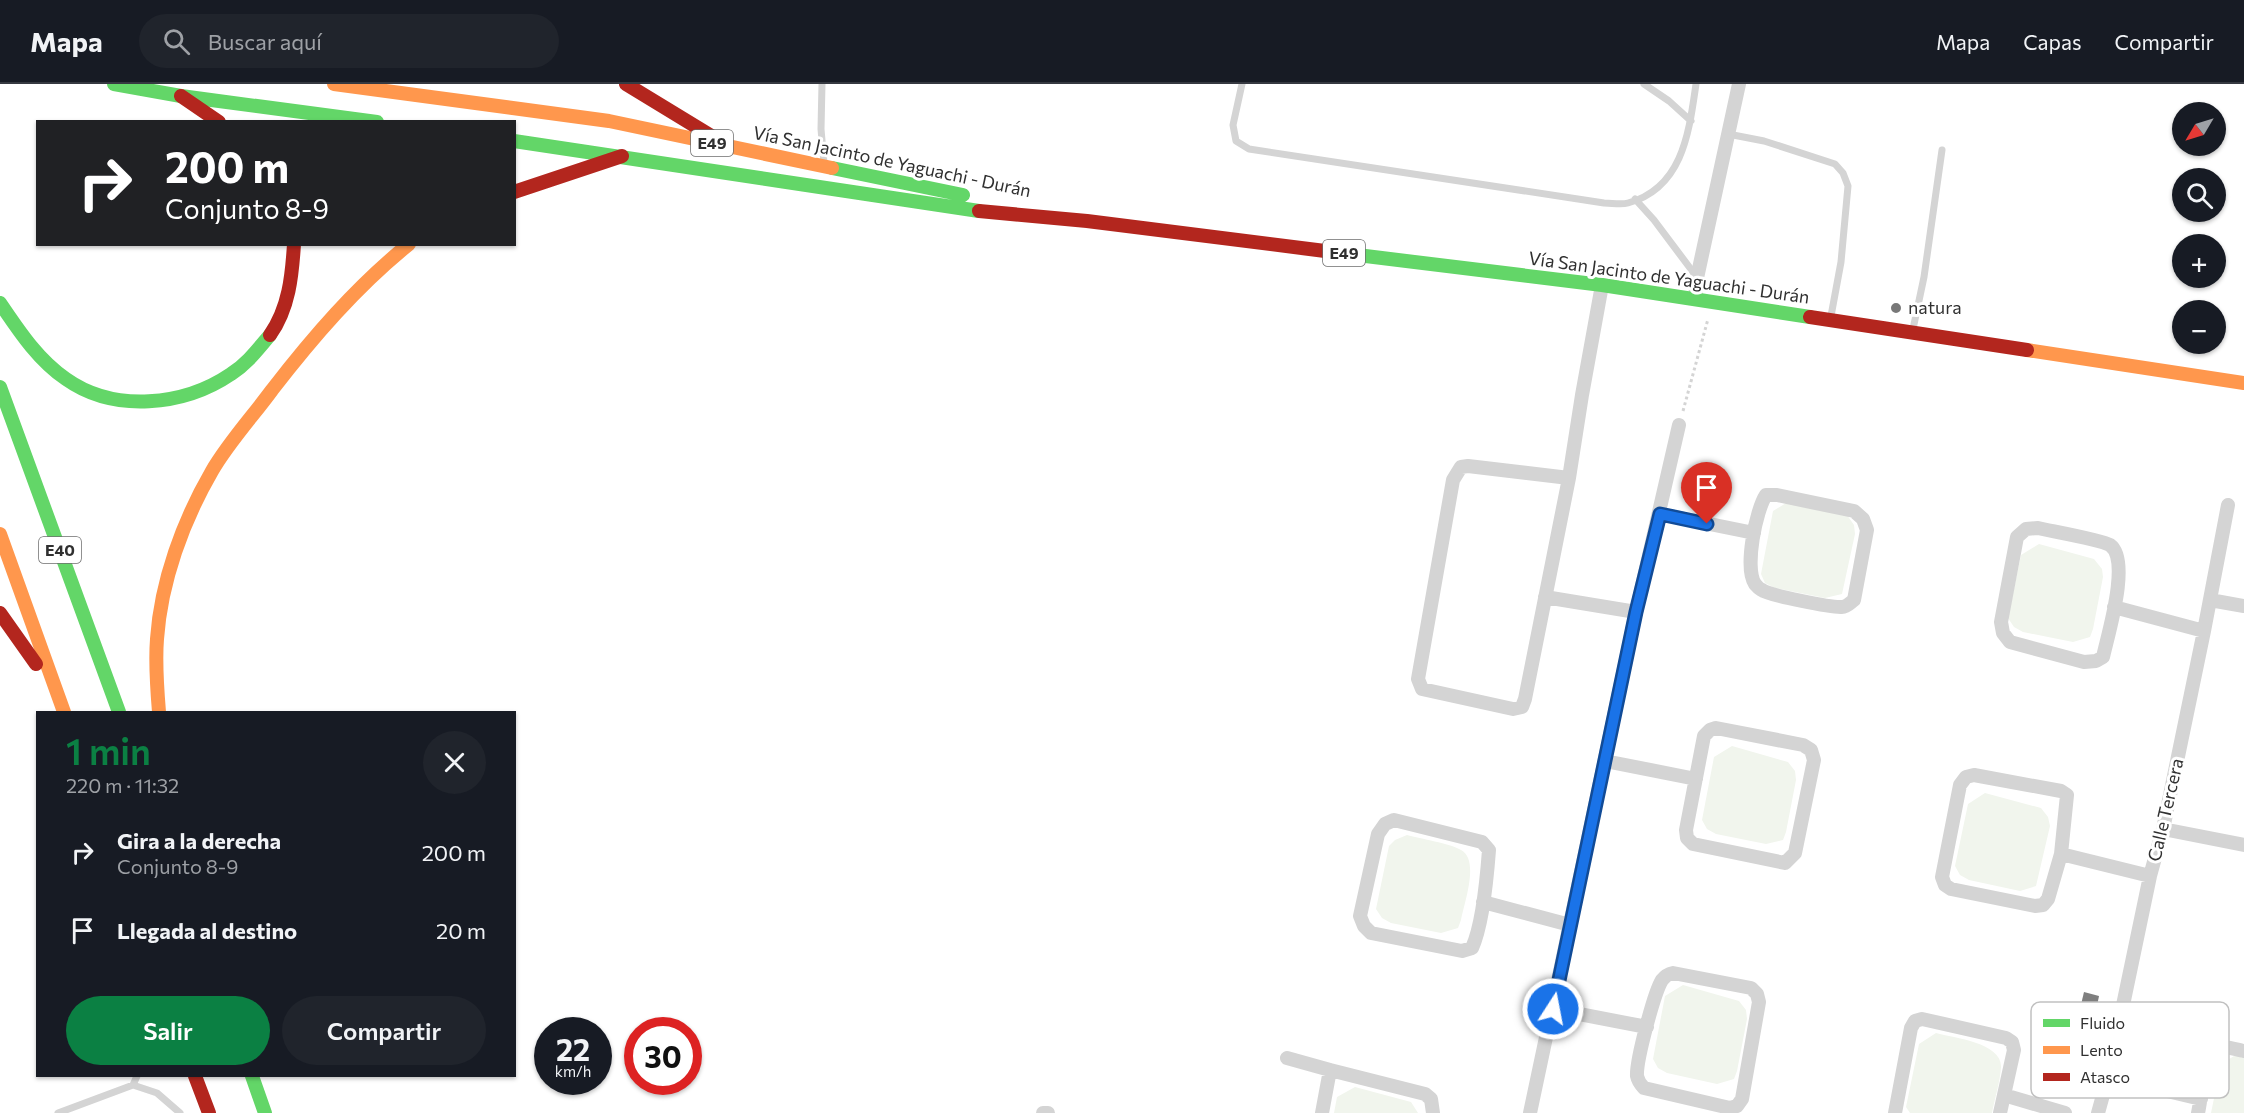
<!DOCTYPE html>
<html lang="es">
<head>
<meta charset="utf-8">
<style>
  :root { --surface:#171b24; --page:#20242c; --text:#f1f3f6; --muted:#9ea1a6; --line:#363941; --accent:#0b8043 }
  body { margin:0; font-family:Commissioner,sans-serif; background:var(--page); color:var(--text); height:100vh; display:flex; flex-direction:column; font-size:22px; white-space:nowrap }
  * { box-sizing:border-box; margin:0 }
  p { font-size:20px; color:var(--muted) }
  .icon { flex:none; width:33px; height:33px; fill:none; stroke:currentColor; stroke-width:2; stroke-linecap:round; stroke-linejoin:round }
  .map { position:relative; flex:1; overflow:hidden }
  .side { position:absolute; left:36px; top:627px; width:480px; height:366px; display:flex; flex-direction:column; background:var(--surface); border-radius:0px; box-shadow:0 2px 4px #0004 }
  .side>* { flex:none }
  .top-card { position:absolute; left:36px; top:36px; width:480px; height:126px; border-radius:0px; box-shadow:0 2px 4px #0004; background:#202124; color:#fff; overflow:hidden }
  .needle { width:39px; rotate:232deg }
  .controls { position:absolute; left:2172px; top:18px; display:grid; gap:12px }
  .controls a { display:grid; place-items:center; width:54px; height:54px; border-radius:50%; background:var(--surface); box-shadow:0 2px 4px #0004; font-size:30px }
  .speed { position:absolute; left:534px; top:933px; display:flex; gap:12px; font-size:30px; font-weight:700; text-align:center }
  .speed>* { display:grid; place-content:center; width:78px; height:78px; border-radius:50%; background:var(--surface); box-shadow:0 2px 4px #0004; line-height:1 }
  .speed small { font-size:15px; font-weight:400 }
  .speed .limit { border:9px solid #d22; background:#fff; color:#111 }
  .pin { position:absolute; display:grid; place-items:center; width:51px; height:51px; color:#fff; margin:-62px -26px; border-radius:50% 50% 50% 0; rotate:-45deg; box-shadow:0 0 6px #0007 }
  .pin .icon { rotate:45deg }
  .me { position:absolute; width:66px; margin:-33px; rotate:11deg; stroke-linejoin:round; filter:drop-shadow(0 0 4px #0008) }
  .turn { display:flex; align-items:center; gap:21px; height:126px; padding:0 30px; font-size:27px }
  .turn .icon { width:78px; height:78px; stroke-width:2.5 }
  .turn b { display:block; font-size:42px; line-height:51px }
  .round { display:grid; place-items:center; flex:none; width:63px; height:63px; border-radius:32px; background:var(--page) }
  .headline { display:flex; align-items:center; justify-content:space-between; height:102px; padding:0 30px }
  h1 { font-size:36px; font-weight:600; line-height:45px; color:var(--accent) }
  .button { display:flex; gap:12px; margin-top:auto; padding:12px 30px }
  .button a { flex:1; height:69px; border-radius:36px; background:var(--accent); color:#fff; font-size:24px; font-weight:600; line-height:69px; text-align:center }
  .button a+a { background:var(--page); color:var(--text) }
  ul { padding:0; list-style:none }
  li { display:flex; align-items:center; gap:18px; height:78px; padding:0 30px }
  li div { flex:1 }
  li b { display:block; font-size:22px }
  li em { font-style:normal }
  header { display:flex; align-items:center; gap:36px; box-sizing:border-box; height:84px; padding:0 30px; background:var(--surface); border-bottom:2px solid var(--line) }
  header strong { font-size:28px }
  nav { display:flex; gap:33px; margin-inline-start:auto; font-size:21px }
  .search { width:420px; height:54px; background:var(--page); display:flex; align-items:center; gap:15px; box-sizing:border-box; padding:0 21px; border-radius:33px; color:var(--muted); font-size:22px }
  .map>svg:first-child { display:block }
  .green { fill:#f1f5ed }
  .building { fill:#7f7f7f }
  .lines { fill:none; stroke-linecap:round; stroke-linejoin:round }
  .path { stroke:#d4d4d4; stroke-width:3; stroke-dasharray:3 3; stroke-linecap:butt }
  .lane { stroke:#d4d4d4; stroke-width:7 }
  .street { stroke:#d4d4d4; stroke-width:14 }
  .fast { stroke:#63d668; stroke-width:14 }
  .slow { stroke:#ff974d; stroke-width:14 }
  .jam { stroke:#b3261e; stroke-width:14 }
  .route-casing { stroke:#114b97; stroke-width:15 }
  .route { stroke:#1a73e8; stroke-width:10 }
  .poi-dot { fill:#787878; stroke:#fff; stroke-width:2 }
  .labels { text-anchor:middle; stroke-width:6; stroke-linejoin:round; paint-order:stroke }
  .shield { fill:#fff; stroke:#6e6e6e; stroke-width:1.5 }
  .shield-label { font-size:16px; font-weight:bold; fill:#303030 }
  .street-label { font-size:18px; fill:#303030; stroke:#fff }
  .poi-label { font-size:18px; fill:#303030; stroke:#fff; text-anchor:start }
  .key { fill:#fff; stroke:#c1c1c1; stroke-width:1.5 }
  .key-label { font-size:16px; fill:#303030 }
</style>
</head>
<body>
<header>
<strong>Mapa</strong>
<div class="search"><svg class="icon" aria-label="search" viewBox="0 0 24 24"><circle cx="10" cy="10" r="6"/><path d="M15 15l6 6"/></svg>Buscar aquí</div>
<nav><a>Mapa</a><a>Capas</a><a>Compartir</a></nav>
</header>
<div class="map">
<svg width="2244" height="1029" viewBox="0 0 2244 1029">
  <rect width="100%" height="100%" fill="#fff"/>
  <path class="green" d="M 1791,416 L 1847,431 L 1854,441 L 1855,450 L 1842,510 L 1825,514 L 1775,504 L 1765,499 L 1761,490 L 1773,427 Z
    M 2039,460 L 2094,475 L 2102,485 L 2103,493 L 2093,545 L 2090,553 L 2073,558 L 2023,548 L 2014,543 L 2008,534 L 2021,471 Z
    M 1732,662 L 1788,678 L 1795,687 L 1796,696 L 1786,748 L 1783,756 L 1766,760 L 1716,750 L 1707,745 L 1702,736 L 1714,673 Z
    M 1985,709 L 2041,724 L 2048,733 L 2050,742 L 2036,802 L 2020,807 L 1969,796 L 1960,791 L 1955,782 L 1968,720 Z
    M 1407,751 C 1421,755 1449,759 1461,766 C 1480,776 1464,819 1461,836 L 1458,844 L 1441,849 L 1391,839 L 1382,834 L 1376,825 L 1389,762 L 1395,756 Z
    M 1683,901 L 1739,917 L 1746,926 L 1747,935 L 1737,987 L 1734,995 L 1717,1000 L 1667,989 L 1658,984 L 1653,975 L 1665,912 Z
    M 1936,949 C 1955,954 2002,959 2001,983 C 2000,998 1995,1014 1992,1029 L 1910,1029 L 1906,1023 L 1919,960 Z
    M 2239,969 L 2244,971 L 2244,1029 L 2211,1029 L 2221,980 Z
    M 1355,1003 L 1411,1018 L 1418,1029 L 1334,1029 L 1337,1013 Z"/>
  <path class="building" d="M 2084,908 L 2099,912 L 2095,932 L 2079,929 Z"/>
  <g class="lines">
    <path class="path" d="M 1683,327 L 1708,235"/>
    <path class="lane" d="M 822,0 L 821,45 L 824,79
      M 1242,0 L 1233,41 L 1236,57 L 1249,65 L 1604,119 C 1612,119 1621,121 1628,119 C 1683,104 1689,48 1696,0
      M 1644,0 L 1669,17 L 1691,37
      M 1728,50 L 1764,57 L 1835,80 L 1843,89 L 1848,102 L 1841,178 L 1831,232
      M 1635,115 L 1654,136 L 1696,192
      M 1913,245 L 1924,193 L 1942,66
      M 133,1001 L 137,992
      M 58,1029 L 133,1001 L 157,1009 L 180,1029"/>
    <path class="street" d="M 1695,214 L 1697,194 L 1739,0
      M 1569,394 L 1468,382 L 1461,383 L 1453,396 L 1418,595 L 1422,605 L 1513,625 L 1522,623 L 1525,615 L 1569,394 L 1582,311 L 1602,201
      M 1766,411 L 1777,411 L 1854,427 L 1863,435 L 1867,446 L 1854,516 C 1850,519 1847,523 1842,523 C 1833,524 1768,511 1762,506 C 1759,505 1757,502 1755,500 C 1744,484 1756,426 1766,411 Z
      M 1660,430 L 1754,449
      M 2038,444 C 2051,447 2102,456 2110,461 C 2131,476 2108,550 2103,573 L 2096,577 L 2084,578 L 2010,558 L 2003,549 L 2001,538 L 2017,453 L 2026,445 Z
      M 1545,513 L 1636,528
      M 2210,516 L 2244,522
      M 2114,523 L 2204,547
      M 1716,644 L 1803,661 L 1811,666 L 1814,676 L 1795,769 L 1785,779 L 1693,760 L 1687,754 L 1686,746 L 1704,652 L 1710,646 Z
      M 1605,677 L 1696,695
      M 1974,691 L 2061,707 L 2067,711 L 2061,770 L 2048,815 L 2043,821 L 2035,822 L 1951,805 L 1945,801 L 1942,793 L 1960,701 L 1966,693 Z
      M 1394,736 L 1482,758 L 1489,766 C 1487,793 1483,840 1472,864 L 1462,867 L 1371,849 L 1364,842 L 1360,832 L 1378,750 L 1385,740 Z
      M 2163,745 L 2244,761
      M 2061,770 L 2150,792
      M 1483,818 L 1570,841
      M 1673,889 L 1751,904 L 1757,910 L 1759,918 L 1742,1015 L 1737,1022 L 1730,1024 L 1644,1004 C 1640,1000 1638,997 1637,992 C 1636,977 1654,909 1662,896 C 1665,892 1668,890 1673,889 Z
      M 1553,925 L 1647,943
      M 1287,974 L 1330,986
      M 2108,993 L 2201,1015
      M 2004,1011 L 2065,1029
      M 1043,1029 L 1048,1029
      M 1322,1029 L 1330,986 L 1425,1010 L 1431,1015 L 1433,1029
      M 1530,1029 L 1636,528 L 1679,341
      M 1895,1029 L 1911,944 L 1915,937 L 1922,935 L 2006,954 L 2012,958 L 2014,966 L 2000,1029
      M 2098,1029 L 2108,993 L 2150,792 L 2163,745 L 2204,547 L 2228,421
      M 2198,1029 C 2201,1016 2205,972 2216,965 C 2223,960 2236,966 2244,967"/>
    <path class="fast" d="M 114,0 L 181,12 L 377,38
      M 514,57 L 979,127
      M 832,84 L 963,111
      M 1333,168 L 1602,201 L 1810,233
      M 0,219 C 19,247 38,276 66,295 C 114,329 184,322 231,290 C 247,280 258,265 270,251
      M 0,303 L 119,628
      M 252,992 L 265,1029"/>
    <path class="slow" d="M 334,0 L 609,37 L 832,84
      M 2027,266 L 2244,299
      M 0,450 L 64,628
      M 159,628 C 157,604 155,580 157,555 C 161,497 183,437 212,387 C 228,359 253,332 272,306 C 313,253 356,203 409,160"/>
    <path class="jam" d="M 626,0 L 713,53 L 721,61
      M 181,12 L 219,38
      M 514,108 L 622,72
      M 979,127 L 1087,137 L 1333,168
      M 1810,233 L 2027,266
      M 270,251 C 289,224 292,192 294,160
      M 0,529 L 36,580
      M 195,992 L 209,1029"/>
  </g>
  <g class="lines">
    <defs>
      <path id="route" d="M 1553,925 L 1636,528 L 1660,430 L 1707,440"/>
    </defs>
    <use href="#route" class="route-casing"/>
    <use href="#route" class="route"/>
  </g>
  <circle class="poi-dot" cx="1896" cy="224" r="6"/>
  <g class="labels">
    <g class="shield">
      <rect x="691" y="46" width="42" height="26" rx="4.5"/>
      <rect x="1323" y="156" width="42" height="26" rx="4.5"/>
      <rect x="39" y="453" width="42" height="26" rx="4.5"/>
    </g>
    <g class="shield-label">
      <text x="712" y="65">E49</text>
      <text x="1344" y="175">E49</text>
      <text x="60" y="472">E40</text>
    </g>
    <g class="street-label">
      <text transform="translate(892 78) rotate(12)" y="6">Vía San Jacinto de Yaguachi - Durán</text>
      <text transform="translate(1669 194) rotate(8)" y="6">Vía San Jacinto de Yaguachi - Durán</text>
      <text transform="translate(2166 726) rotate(-77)" y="6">Calle Tercera</text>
    </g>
    <g class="poi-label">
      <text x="1908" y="230">natura</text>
    </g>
  </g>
  <rect x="2031" y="918" width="198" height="96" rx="9" class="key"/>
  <rect x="2043" y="935" width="27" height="8" fill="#63d668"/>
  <rect x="2043" y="962" width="27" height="8" fill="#ff974d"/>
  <rect x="2043" y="989" width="27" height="8" fill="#b3261e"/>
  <g class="key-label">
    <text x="2080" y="945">Fluido</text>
    <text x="2080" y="972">Lento</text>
    <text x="2080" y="999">Atasco</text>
  </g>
</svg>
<div class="controls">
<a><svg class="needle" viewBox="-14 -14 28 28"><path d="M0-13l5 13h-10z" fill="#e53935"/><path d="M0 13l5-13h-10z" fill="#9ea1a6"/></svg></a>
<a><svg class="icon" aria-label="search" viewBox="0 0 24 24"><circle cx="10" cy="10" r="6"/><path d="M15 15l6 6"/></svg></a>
<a>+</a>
<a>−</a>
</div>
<div class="speed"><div>22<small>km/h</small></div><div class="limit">30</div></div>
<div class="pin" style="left:1707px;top:440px;background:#d93025"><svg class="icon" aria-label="arrive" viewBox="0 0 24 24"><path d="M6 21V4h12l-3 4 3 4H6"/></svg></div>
<svg class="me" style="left:1553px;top:925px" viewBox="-20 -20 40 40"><circle r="17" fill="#1a73e8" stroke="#fff" stroke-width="3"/><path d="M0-11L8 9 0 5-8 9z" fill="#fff"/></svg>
<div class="top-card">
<div class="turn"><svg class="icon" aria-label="right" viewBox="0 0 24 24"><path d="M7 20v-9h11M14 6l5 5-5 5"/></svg><div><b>200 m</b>Conjunto 8-9</div></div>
</div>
<section class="side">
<div class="headline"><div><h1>1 min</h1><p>220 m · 11:32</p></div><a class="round"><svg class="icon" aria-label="close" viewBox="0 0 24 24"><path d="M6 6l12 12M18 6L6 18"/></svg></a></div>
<ul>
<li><svg class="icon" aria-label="right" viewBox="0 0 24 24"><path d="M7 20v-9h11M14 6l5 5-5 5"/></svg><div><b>Gira a la derecha</b><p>Conjunto 8-9</p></div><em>200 m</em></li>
<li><svg class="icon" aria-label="arrive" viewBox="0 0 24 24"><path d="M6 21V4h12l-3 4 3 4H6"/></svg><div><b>Llegada al destino</b></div><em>20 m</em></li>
</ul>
<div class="button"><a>Salir</a><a>Compartir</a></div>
</section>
</div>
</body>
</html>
